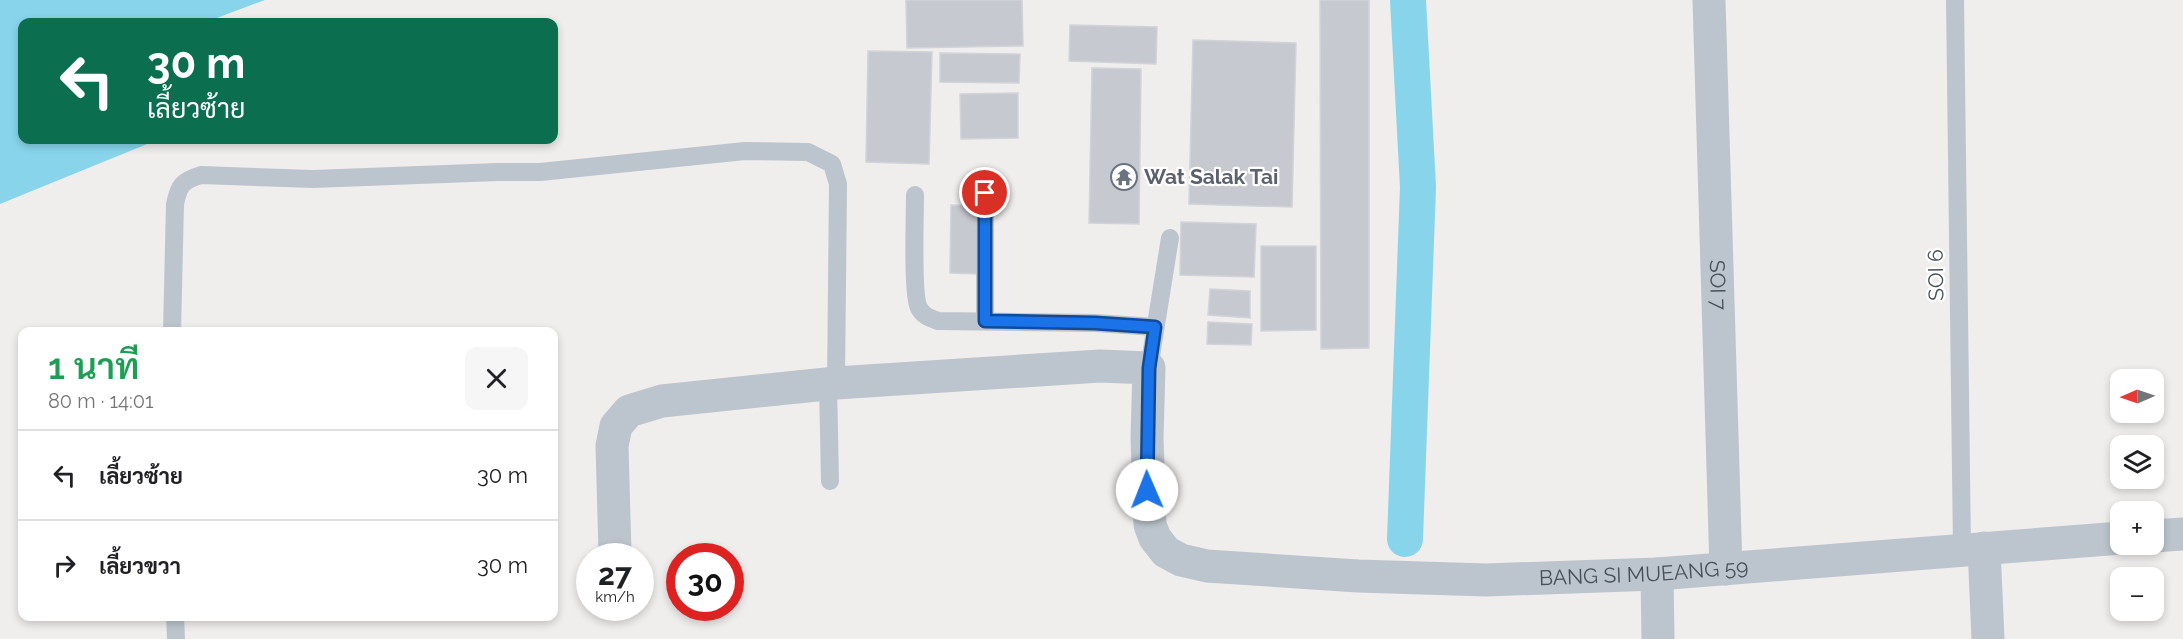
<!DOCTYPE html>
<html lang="th">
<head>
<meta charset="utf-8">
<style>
  :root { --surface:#fff; --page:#f6f6f6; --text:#202124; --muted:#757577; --line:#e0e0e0 }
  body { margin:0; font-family:Raleway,Sarabun,sans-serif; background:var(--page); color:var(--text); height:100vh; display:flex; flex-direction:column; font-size:22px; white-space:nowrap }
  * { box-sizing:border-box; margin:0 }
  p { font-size:20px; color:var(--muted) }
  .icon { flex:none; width:33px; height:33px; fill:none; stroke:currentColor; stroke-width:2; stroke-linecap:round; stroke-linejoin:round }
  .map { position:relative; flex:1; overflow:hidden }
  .panel { position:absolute; left:18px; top:327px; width:540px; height:294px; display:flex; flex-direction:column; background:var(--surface); border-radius:12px; box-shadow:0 3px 9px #0003 }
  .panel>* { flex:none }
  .banner { position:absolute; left:18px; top:18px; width:540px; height:126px; border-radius:12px; box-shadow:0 3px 9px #0003; background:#0b6e4f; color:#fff; overflow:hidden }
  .needle { width:39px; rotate:268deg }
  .fabs { position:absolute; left:2110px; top:369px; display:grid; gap:12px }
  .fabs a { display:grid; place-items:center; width:54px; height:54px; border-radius:12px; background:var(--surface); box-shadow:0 3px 9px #0003; font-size:30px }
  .speed { position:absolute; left:576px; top:543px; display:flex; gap:12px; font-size:30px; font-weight:700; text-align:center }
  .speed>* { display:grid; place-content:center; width:78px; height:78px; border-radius:50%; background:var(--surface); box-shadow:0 3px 9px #0003; line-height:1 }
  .speed small { font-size:15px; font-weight:400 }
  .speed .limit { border:9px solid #d22; background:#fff; color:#111 }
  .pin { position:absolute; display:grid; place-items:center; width:51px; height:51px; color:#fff; margin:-26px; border:3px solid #fff; border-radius:50%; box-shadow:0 2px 6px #0007 }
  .me { position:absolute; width:66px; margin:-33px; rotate:359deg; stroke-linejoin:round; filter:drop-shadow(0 0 4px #0008) }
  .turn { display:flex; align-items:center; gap:21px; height:126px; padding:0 30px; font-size:27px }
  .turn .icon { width:78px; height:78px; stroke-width:2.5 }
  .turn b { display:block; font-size:42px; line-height:51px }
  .round { display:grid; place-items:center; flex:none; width:63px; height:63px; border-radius:12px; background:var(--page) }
  .overview { display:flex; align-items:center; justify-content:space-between; height:102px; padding:0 30px }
  h1 { font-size:36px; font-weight:600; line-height:45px; color:#1e9e55 }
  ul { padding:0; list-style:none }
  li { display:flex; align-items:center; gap:18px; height:90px; padding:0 30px; border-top:2px solid var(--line) }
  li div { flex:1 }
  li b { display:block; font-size:22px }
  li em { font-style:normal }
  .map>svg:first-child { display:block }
  .water { fill:#88d5eb }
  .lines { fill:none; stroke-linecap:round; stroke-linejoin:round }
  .canal { stroke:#88d5eb; stroke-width:36 }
  .building { fill:#c7c9d0; stroke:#d1d3d9; stroke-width:1.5 }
  .service { stroke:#bcc5cd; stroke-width:18 }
  .minor { stroke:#bcc5cd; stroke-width:33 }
  .route-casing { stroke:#114b97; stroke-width:15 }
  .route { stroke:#1a73e8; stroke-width:10 }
  .labels { text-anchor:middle; stroke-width:4.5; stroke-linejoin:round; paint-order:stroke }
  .worship-label { font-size:21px; font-weight:bold; fill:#5b616d; stroke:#fff; text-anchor:start }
  .street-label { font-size:21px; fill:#46505b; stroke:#fff }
</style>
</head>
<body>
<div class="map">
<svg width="2183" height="639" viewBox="0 0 2183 639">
  <rect width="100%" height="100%" fill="#f0eded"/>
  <path class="water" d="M 0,0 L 265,0 L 206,22 L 22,22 L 22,140 L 157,140 L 0,204 Z"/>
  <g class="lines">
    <path class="canal" d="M 1405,539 L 1418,187 L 1408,0"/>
  </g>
  <path class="building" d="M 906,0 L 1022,0 L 1023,46 L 907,48 Z
    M 1320,0 L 1369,0 L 1369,348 L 1321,349 Z
    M 1070,25 L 1157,27 L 1156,64 L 1069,61 Z
    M 1193,40 L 1296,43 L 1292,207 L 1189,204 Z
    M 868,51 L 932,52 L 929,164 L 866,162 Z
    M 940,53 L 1020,54 L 1019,83 L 940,82 Z
    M 1092,68 L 1141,69 L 1139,224 L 1089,223 Z
    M 1018,93 L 1018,138 L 961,139 L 960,94 Z
    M 951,205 L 979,206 L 978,274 L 950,273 Z
    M 1181,222 L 1256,224 L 1254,277 L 1180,275 Z
    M 1261,246 L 1316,246 L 1316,330 L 1261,331 Z
    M 1210,289 L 1250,291 L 1250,318 L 1208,315 Z
    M 1208,322 L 1252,324 L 1251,345 L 1207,344 Z"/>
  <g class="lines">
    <path class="service" d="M 1955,0 L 1962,550
      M 915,195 C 915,214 912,296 919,308 C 923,316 930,318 938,321 L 1095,323 L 1155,327
      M 985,321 L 985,193
      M 172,332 L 175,204 C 179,185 182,181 201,175 L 313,179 L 498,172 L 540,172 L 745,151 L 808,152 L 832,164 L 838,184 L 836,383
      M 1149,368 L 1170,238
      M 828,384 L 830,481
      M 175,616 L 176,639"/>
    <g class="minor">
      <path id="s1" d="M 1709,0 L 1726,569"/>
      <path d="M 2154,536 L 2183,534"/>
      <path d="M 1984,548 L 1988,639"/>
      <path id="s2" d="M 615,553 L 612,446 L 616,426 L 629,411 L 662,401 L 836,383 L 1100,366 L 1149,368 L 1147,438 L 1150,525 L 1155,538 L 1166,552 L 1181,560 L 1207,566 L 1358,576 L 1486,580 L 1657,574 L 2121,538"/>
      <path d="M 1657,574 L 1658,639"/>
    </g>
  </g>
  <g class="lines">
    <defs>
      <path id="route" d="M 985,193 L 985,321 L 1095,323 L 1155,327 L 1149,368 L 1147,490"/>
    </defs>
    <use href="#route" class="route-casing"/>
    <use href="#route" class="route"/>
  </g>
  <defs>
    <symbol id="temple-ring" viewBox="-11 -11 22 22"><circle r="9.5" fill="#fff" stroke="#6b7280" stroke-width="1.5"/><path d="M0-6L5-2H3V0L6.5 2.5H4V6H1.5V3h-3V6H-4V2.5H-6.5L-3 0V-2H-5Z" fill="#6b7280"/></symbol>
  </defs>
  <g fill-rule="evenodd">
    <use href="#temple-ring" x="1109" y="162" width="30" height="30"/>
  </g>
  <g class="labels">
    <g class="worship-label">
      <text x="1144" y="184">Wat Salak Tai</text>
    </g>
    <g class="street-label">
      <text transform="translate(1936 275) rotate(-91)" y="7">SOI 6</text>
      <text dy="7" stroke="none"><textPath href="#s1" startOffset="285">SOI 7</textPath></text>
      <text dy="7" stroke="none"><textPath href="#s2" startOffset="1340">BANG SI MUEANG 59</textPath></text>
    </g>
  </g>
</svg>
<div class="fabs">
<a><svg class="needle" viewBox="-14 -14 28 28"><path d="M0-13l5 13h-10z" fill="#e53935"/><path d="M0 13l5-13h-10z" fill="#757577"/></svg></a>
<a><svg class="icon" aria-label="layers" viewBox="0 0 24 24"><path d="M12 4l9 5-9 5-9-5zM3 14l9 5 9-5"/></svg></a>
<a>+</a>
<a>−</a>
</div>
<div class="speed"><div>27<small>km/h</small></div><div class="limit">30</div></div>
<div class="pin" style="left:985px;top:193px;background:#d93025"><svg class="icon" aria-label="arrive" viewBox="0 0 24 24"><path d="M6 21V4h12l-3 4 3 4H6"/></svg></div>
<svg class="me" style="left:1147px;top:490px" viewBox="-20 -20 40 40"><circle r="19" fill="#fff"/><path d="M0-13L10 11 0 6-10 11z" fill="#1a73e8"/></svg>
<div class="banner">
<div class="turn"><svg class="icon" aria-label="left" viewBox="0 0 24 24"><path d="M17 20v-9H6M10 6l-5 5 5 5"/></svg><div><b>30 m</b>เลี้ยวซ้าย</div></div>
</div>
<section class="panel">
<div class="overview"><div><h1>1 นาที</h1><p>80 m · 14:01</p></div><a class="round"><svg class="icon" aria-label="close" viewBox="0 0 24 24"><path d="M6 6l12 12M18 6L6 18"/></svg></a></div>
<ul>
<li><svg class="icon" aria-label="left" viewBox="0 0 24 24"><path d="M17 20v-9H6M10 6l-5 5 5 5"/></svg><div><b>เลี้ยวซ้าย</b></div><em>30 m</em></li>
<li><svg class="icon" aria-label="right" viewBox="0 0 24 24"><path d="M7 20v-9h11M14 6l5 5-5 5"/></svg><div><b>เลี้ยวขวา</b></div><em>30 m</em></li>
</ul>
</section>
</div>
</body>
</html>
